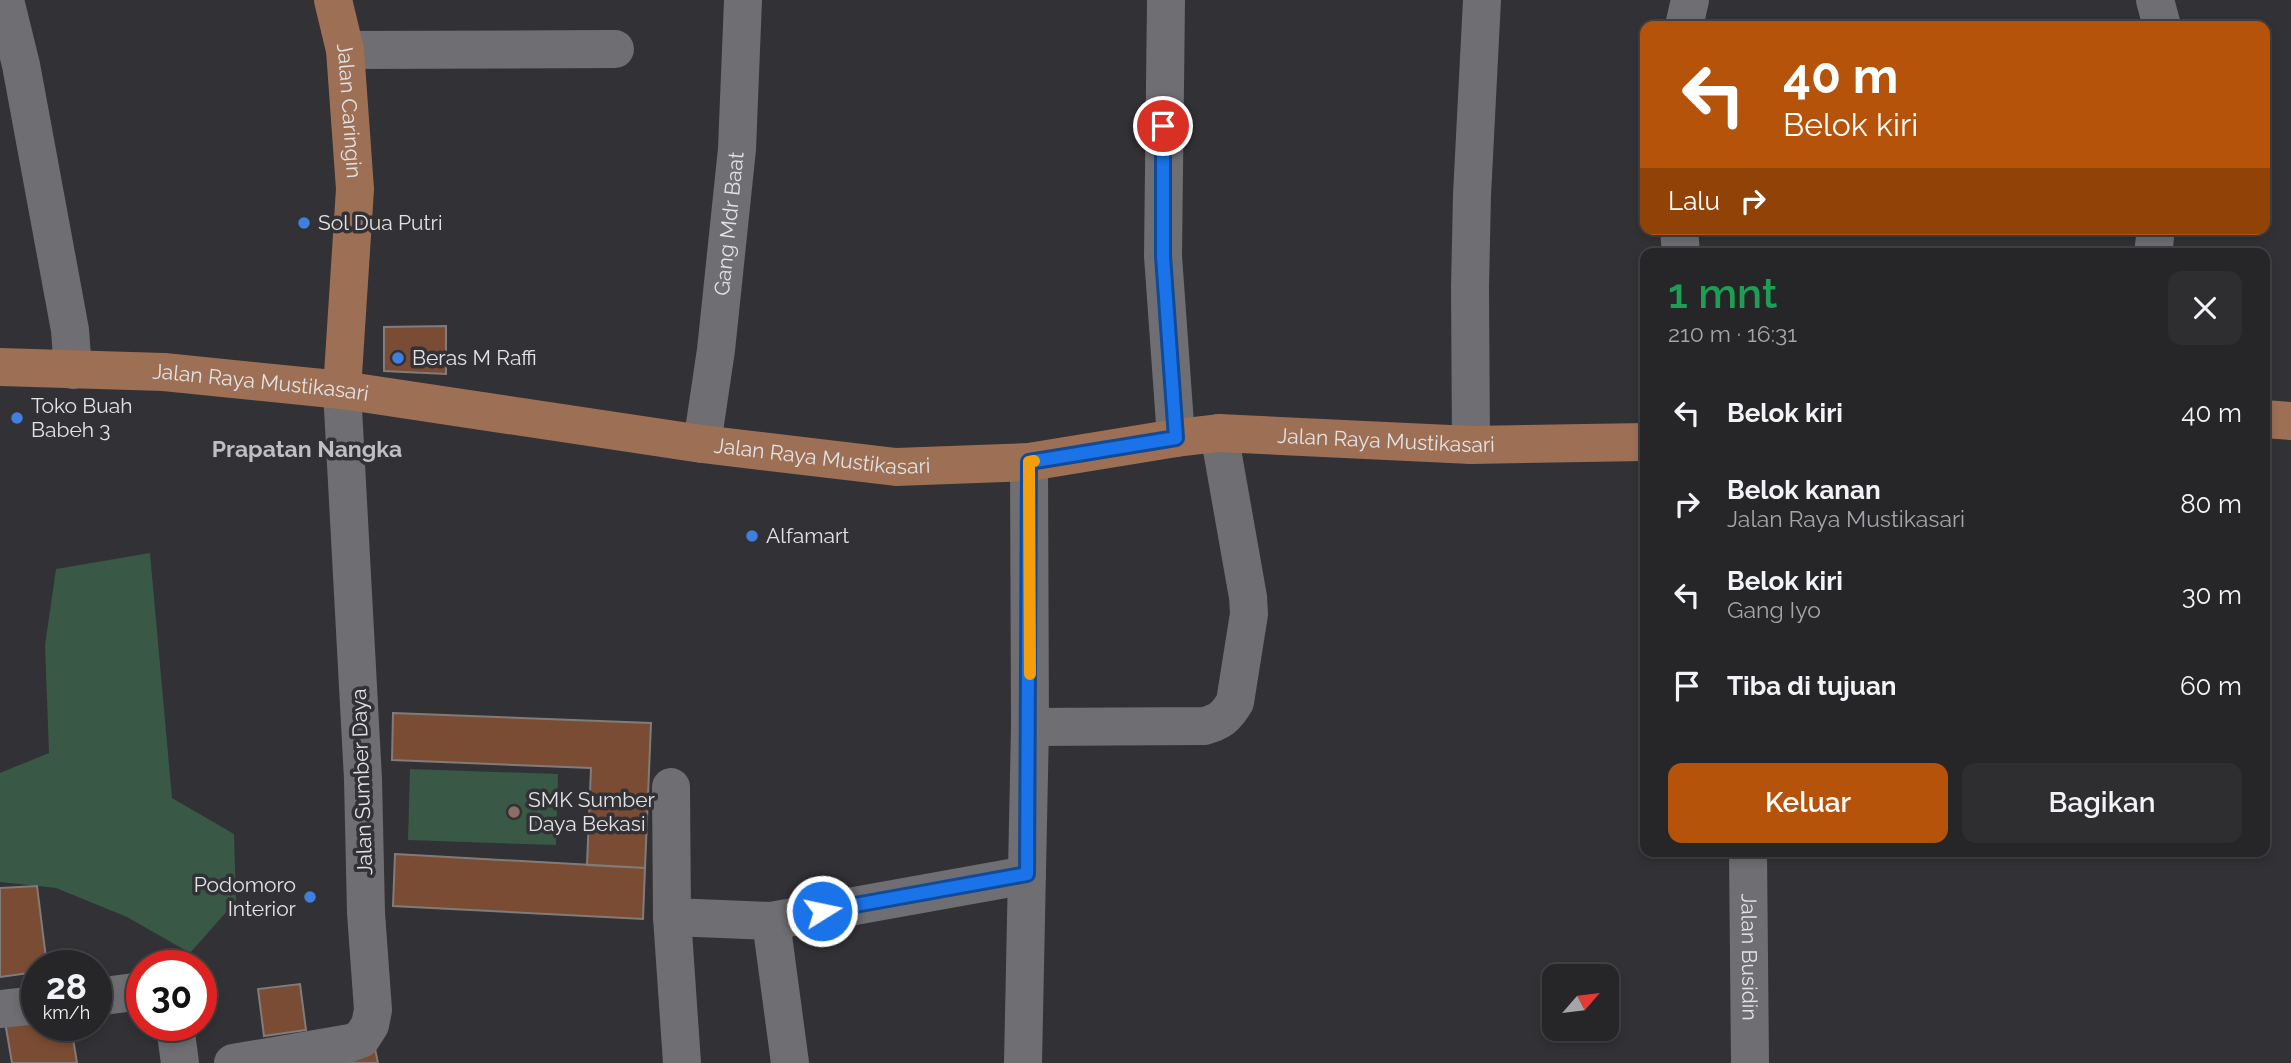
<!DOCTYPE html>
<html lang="id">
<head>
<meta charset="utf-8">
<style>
  :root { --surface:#262528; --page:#2e2d30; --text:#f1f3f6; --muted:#a4a5a8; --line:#424245; --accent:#b45309 }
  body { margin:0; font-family:Raleway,sans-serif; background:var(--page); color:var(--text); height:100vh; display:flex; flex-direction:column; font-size:26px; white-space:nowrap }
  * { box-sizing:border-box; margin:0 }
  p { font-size:23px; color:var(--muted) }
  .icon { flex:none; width:38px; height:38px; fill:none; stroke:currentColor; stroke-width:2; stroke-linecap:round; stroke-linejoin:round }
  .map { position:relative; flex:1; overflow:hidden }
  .sheet { position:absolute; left:1640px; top:248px; width:630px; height:609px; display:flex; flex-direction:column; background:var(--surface); border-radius:14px; box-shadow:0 4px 10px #0003,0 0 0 2px var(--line) }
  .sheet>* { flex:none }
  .banner { position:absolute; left:1640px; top:21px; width:630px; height:214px; border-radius:14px; box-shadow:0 4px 10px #0003,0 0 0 2px var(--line); background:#b45309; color:#fff; overflow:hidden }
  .needle { width:46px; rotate:62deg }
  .fabs { position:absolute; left:1542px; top:964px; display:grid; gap:14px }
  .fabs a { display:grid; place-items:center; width:77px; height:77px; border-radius:14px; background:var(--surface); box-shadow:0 4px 10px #0003,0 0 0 2px var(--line); font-size:35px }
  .speed { position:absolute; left:21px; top:950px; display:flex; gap:14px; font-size:35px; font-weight:700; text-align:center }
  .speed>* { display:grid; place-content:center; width:91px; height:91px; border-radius:50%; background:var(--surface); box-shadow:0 4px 10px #0003,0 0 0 2px var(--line); line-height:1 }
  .speed small { font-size:18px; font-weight:400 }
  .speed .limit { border:10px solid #d22; background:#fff; color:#111 }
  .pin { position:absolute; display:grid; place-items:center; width:60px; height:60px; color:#fff; margin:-30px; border:4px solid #fff; border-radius:50%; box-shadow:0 2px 7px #0007 }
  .me { position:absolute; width:77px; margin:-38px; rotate:80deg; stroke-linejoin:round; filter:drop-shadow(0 0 5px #0008) }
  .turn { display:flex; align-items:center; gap:24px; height:147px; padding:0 28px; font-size:32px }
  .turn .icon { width:91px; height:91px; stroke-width:2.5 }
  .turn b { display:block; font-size:49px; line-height:60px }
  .then { display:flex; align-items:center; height:66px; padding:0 28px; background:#0003; gap:14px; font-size:26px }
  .round { display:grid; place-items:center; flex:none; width:74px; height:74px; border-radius:14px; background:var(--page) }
  .overview { display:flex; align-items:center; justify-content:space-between; height:119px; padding:0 28px }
  h1 { font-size:42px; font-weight:600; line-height:52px; color:#1e9e55 }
  .primary-button { display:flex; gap:14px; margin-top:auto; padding:14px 28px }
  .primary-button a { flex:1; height:80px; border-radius:14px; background:var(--accent); color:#fff; font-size:28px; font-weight:600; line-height:80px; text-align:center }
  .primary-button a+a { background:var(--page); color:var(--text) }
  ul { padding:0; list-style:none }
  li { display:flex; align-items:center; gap:21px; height:91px; padding:0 28px }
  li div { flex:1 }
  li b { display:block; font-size:26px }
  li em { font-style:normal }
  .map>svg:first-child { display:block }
  .green { fill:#395845 }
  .building { fill:#7b4c34; stroke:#817c7a; stroke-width:2 }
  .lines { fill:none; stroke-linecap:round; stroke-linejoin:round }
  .minor { stroke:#6f6e72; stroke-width:38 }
  .major { stroke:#9d6f55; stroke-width:38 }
  .route-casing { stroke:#114b97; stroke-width:18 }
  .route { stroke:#1a73e8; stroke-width:12 }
  .slow { stroke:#f59e0b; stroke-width:12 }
  .shop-dot { fill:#3f7fe0; stroke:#323135; stroke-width:2.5 }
  .education-dot { fill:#8d6e63; stroke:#323135; stroke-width:2.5 }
  .labels { text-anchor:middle; stroke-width:7; stroke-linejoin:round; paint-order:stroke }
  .street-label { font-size:21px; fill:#e2e2e4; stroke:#323135 }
  .poi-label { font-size:21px; fill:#e2e2e4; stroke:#323135; text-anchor:start }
  .neighbourhood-label { font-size:23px; font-weight:bold; fill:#bfbec3; stroke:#323135 }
</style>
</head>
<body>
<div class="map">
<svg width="2291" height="1063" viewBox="0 0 2291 1063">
  <rect width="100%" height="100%" fill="#323135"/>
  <path class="green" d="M 150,553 L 172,798 L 234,834 L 236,901 L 190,953 L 127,917 L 56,888 L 0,882 L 0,773 L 49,753 L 45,645 L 56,569 Z
    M 410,769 L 558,774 L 556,845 L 408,840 Z"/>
  <path class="building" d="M 446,326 L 446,374 L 384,371 L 384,327 Z
    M 393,713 L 651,723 L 645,868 L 587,865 L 591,768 L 392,760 Z
    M 395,854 L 645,868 L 643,919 L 393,906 Z
    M 37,886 L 47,966 L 37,966 L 37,972 L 0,977 L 0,888 Z
    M 300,984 L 306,1030 L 264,1036 L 258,989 Z
    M 37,1017 L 37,1026 L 71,1026 L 77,1063 L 12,1063 L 5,1022 Z
    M 375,1049 L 378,1063 L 337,1063 Z"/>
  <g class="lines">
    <g class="minor">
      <path d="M 5,0 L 21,65 L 70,330 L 73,370"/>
      <path d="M 1166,0 L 1163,256 L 1176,438"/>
      <path d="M 2155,0 L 2162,26"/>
      <path d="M 1684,26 L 1690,0"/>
      <path d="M 345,50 L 615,49"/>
      <path d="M 1679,229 L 1681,254"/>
      <path d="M 2153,254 L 2156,229"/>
      <path id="s1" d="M 702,444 L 716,350 L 737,149 L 743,0"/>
      <path d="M 1471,445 L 1470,287 L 1472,195 L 1482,0"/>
      <path d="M 1030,727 L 1204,726 C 1220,722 1226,717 1235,702 L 1249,614 L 1248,597 L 1219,433"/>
      <path d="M 671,787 L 672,917 L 682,1063"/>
      <path id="s2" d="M 1748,852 L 1750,1063"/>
      <path d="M 672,917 L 771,921 L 1027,875"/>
      <path d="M 771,921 L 790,1063"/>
      <path d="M 96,997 L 142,991"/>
      <path d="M 0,1009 L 37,1005"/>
      <path d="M 175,1026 L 180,1063"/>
      <path d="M 233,1063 L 350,1043 L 361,1039 L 370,1025 L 373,1010 L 366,913 L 363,779 L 342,390"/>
      <path d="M 1023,1063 L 1030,727 L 1029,462"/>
    </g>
    <g class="major">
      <path id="s3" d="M 333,0 L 345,50 L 355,189 L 342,390"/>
      <path id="s4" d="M 0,367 L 164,372 L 342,390 L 702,444 L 896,467 L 1029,462 L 1176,438 L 1219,433 L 1471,445 L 1645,442"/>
      <path d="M 2264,419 L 2291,421"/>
    </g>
  </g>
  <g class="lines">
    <defs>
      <path id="route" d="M 822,911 L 1027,874 L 1029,462 L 1176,438 L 1163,256 L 1163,126"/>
    </defs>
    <use href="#route" class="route-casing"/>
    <use href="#route" class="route"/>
    <path class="slow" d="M 1030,674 L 1029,462 L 1034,461"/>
  </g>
  <g class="shop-dot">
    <circle cx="304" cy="223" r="7"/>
    <circle cx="398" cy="358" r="7"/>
    <circle cx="17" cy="418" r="7"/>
    <circle cx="752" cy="536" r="7"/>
    <circle cx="310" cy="897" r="7"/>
  </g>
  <circle class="education-dot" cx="514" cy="812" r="7"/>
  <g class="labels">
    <g class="street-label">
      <text dy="7" stroke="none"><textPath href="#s3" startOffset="112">Jalan Caringin</textPath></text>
      <text dy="7" stroke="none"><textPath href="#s1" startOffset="222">Gang Mdr Baat</textPath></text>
      <text dy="7" stroke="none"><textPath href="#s4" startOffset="261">Jalan Raya Mustikasari</textPath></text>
      <text dy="7" stroke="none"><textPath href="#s4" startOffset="1395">Jalan Raya Mustikasari</textPath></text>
      <text dy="7" stroke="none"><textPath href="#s4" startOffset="828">Jalan Raya Mustikasari</textPath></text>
      <text transform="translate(362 782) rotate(-92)" y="7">Jalan Sumber Daya</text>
      <text dy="7" stroke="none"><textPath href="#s2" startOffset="105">Jalan Busidin</textPath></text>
    </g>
    <g class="poi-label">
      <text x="318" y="230">Sol Dua Putri</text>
      <text x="412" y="365">Beras M Raffi</text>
      <text x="31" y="413">Toko Buah<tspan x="31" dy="24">Babeh 3</tspan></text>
      <text x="766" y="543">Alfamart</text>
      <text x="528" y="807">SMK Sumber<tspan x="528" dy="24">Daya Bekasi</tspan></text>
      <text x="296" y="892" text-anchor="end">Podomoro<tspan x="296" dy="24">Interior</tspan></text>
    </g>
    <g class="neighbourhood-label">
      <text x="307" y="457">Prapatan Nangka</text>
    </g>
  </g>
</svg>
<div class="fabs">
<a><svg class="needle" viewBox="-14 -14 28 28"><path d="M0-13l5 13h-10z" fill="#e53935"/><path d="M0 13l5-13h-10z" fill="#a4a5a8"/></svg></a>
</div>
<div class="speed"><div>28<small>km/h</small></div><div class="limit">30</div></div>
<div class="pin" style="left:1163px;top:126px;background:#d93025"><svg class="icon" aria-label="arrive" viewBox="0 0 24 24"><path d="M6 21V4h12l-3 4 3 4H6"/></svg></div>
<svg class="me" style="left:822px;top:911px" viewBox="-20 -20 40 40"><circle r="17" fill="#1a73e8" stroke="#fff" stroke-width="3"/><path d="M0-11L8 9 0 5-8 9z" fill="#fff"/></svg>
<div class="banner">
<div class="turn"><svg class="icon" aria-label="left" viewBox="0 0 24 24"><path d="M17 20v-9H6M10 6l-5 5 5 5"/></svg><div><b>40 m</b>Belok kiri</div></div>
<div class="then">Lalu<svg class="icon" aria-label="right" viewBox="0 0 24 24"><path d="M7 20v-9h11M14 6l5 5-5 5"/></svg></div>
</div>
<section class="sheet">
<div class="overview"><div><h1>1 mnt</h1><p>210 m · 16:31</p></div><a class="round"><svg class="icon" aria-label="close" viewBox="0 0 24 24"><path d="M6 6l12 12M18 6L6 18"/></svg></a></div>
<ul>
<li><svg class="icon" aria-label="left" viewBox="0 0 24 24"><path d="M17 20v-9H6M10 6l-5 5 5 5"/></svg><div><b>Belok kiri</b></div><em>40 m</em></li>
<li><svg class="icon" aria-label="right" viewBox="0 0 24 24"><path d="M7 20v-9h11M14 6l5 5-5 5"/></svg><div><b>Belok kanan</b><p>Jalan Raya Mustikasari</p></div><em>80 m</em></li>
<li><svg class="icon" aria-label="left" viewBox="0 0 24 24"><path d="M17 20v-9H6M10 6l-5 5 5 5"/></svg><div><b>Belok kiri</b><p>Gang Iyo</p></div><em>30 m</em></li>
<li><svg class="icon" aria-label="arrive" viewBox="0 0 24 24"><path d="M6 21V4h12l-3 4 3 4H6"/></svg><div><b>Tiba di tujuan</b></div><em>60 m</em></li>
</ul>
<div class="primary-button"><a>Keluar</a><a>Bagikan</a></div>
</section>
</div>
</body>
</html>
